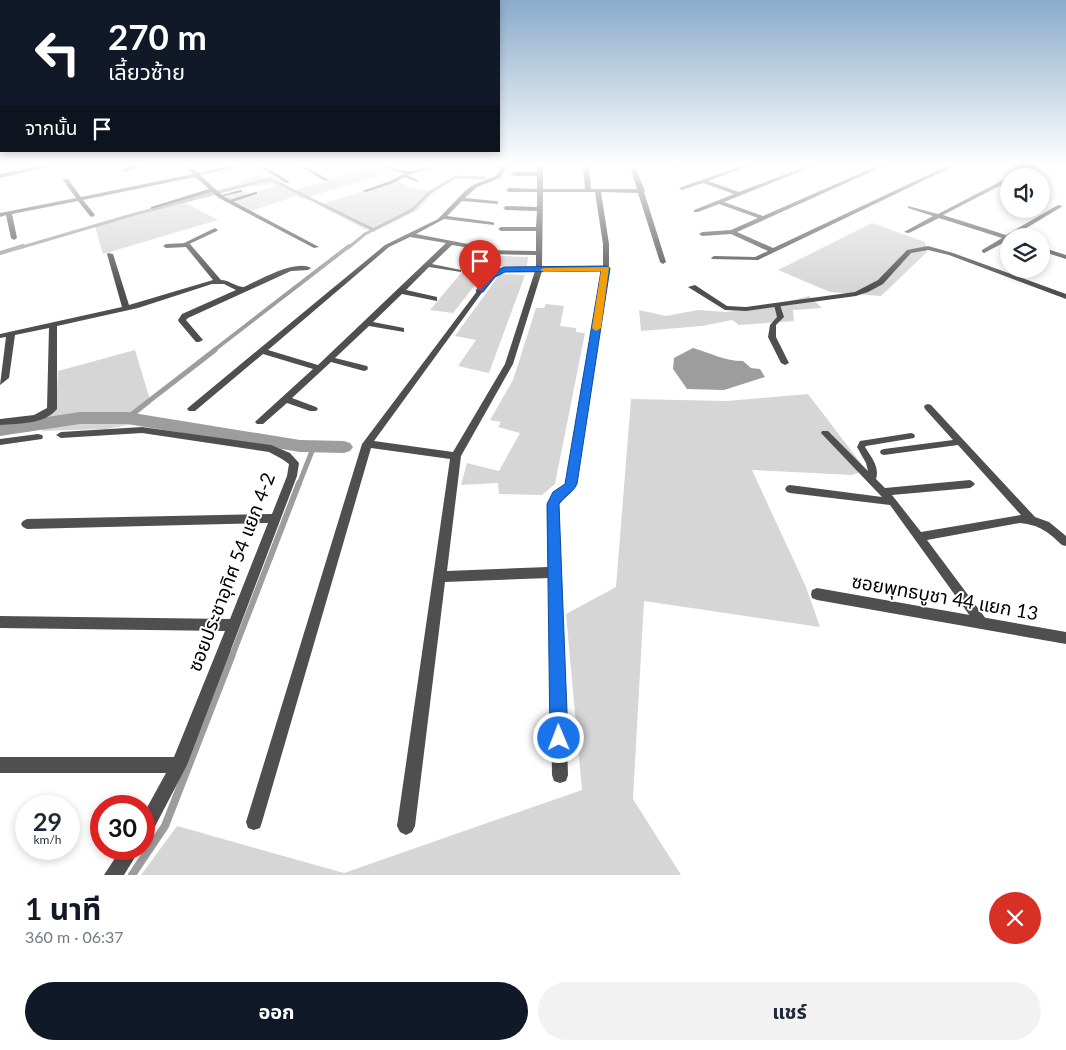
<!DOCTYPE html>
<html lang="th">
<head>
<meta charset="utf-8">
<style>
  :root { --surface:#fff; --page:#f2f2f3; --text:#1f2937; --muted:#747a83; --accent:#111827 }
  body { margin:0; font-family:Lato,"Noto Sans Thai",sans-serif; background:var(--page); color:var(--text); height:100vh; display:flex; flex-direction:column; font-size:19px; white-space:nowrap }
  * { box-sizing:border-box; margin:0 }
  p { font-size:16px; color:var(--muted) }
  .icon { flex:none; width:28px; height:28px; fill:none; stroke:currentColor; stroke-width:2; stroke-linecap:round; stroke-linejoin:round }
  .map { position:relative; height:875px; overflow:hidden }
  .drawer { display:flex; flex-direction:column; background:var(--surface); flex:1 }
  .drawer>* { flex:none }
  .guide { position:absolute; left:0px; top:0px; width:500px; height:152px; box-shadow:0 2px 8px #0003; background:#111827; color:#fff; overflow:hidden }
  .fabs { position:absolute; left:1000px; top:168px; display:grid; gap:10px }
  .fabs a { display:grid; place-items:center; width:50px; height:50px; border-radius:50%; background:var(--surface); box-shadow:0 2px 8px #0003; font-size:25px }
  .speed { position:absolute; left:15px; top:795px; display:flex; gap:10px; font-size:25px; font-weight:700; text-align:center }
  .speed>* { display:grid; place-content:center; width:65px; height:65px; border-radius:50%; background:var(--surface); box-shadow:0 2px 8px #0003; line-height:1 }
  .speed small { font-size:12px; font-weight:400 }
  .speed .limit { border:8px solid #d22; background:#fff; color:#111 }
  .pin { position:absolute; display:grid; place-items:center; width:42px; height:42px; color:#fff; margin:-51px -21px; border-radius:50% 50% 50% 0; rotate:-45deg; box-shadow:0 0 5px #0007 }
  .pin .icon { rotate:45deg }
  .me { position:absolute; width:55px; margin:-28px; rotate:359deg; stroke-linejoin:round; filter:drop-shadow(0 0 4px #0008) }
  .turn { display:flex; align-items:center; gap:18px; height:105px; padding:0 25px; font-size:22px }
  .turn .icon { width:65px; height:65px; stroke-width:2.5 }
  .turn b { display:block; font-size:35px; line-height:42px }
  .then { display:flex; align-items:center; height:48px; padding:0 25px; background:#0003; gap:10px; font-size:19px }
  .round { display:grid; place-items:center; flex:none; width:52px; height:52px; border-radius:26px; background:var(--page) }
  .overview { display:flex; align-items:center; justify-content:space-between; height:85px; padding:0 25px }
  h1 { font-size:30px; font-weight:700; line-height:38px; color:var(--accent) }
  .action { display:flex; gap:10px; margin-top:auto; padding:10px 25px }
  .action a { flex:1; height:58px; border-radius:30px; background:var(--accent); color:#fff; font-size:20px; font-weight:700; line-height:58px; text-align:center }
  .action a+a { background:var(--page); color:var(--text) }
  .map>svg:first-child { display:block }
  .green { fill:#d6d6d6 }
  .water { fill:#9d9d9d }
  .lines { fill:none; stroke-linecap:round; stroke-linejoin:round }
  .stream-far4 { stroke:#9d9d9d; stroke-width:3 }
  .stream-far3 { stroke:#9d9d9d; stroke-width:4 }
  .stream-far2 { stroke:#9d9d9d; stroke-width:5 }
  .stream-far1 { stroke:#9d9d9d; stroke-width:6 }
  .stream { stroke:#9d9d9d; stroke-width:8 }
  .canal { fill:#9d9d9d; fill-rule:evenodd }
  .service { fill:#4f4f4f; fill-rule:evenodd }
  .minor { fill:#4f4f4f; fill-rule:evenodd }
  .tertiary { fill:#4f4f4f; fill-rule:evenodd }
  .route { fill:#1a73e8; stroke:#114b97 }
  .slow { fill:#f59e0b }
  .labels { text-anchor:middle; stroke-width:4; stroke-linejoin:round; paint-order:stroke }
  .near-street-label { font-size:19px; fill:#000; stroke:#fff }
</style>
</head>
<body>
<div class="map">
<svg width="1066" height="875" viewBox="0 0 1066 875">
  <rect width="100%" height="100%" fill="#fff"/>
  <path class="green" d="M 374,166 L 391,172 L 302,199 L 296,196 L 251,211 L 224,197 L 244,191 L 250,194 L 275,186 L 269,184 L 255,187 L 250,184 L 220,193 L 217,190 L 240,184 L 239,182 L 259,175 L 264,178 L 272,176 L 295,190 Z
    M 399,181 L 409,187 L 434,192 L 418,210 L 375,231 L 365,229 L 318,205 Z
    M 184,202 L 218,220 L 103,254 L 95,226 Z
    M 872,223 L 925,242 L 927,252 L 881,296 L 830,292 L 778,270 Z
    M 476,255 L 528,257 L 527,267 L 490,266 L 453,313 L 430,310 Z
    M 500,274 L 525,275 L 489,373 L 458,366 L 476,340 L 455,336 Z
    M 809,296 L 822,308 L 793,310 L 794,321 L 739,325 L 732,320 L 702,326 L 641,331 L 639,310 L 666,316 L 698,310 L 725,312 L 762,308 Z
    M 546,304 L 564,306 L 560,326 L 576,328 L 576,332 L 585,333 L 555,484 L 542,495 L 499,494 L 498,483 L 461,485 L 467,463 L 499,471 L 520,433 L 498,427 L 501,422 L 490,420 L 513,380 L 536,308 L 544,308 Z
    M 135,350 L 151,403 L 139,413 L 132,424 L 107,429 L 42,431 L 47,419 L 56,408 L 58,371 Z
    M 808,394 L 866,470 L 852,475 L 752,470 L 806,587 L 820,627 L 644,601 L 633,799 L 681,875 L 141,875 L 177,826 L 344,873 L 582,790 L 566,614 L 616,587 L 631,399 L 727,401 Z"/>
  <path class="water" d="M 693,348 C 711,353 724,361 743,361 L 751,368 L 760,369 L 765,377 L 724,390 L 687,389 L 673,369 L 674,358 Z"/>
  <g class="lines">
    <path class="stream-far4" d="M 19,248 L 135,214 L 270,179 L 374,230
      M 348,248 L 365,234 L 412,210 L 429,193 L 455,177 L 485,178"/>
    <path class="stream-far3" d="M 0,253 L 23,246
      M 213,351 L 349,246"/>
    <path class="stream-far2" d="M 127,418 L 215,350
      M 299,484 L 314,446"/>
    <path class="stream-far1" d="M 232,656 L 299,483"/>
    <path class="stream" d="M 132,875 L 165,826 L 232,654"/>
    <path class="canal" d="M 80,412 L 127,412 L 300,440 L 344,441 L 350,443 L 353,447 L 350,451 L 344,453 L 300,452 L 127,424 L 80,424 L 0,436 L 0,424 Z"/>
    <path class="service" d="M 258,166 L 264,166 L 290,182 L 286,183 Z
      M 299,166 L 305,166 L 329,180 L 325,181 Z
      M 408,172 L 410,173 L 407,175 L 418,180 L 418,182 L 404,177 L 394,183 L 366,192 L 362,191 L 390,181 Z
      M 240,190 L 242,190 L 242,192 L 220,197 L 218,196 Z
      M 255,192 L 257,192 L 257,194 L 229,203 L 226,201 Z
      M 215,228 L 218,230 L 217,231 L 187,245 L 182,244 Z
      M 777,303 L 780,305 L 784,317 L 776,325 L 776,337 L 789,363 L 785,365 L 781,363 L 768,337 L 770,325 L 777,317 L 774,305 Z
      M 928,404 L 931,405 L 1035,517 L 1049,522 L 1066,536 L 1066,546 L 1062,545 C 1048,532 1040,525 1020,523 L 927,540 L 986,619 L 988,623 L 986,627 L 982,628 L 978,627 L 890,505 L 790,493 L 787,492 L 785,489 L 787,486 L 790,485 L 882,497 L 821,433 L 822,431 L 828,431 L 868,471 L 866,463 L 857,447 L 860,441 L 911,433 L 914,434 L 915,436 L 914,438 L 866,446 L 865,447 C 871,457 880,467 876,479 L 885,488 L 970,480 L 973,482 L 975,484 L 973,486 L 970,488 L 892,495 L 921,532 L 1021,515 L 958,445 L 884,455 L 881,454 L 880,452 L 881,450 L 884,449 L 953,440 L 925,409 L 924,407 L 925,405 Z"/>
    <path class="minor" d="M 134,166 L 144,166 L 124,172 L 121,170 Z
      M 185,166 L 190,166 L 198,173 L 230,166 L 241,166 L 200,175 L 223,196 L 319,247 L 314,248 L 219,198 L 212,192 L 151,209 L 151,207 L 209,189 L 195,177 L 83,200 L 95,215 L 92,217 L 90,216 L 78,201 L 12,214 L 17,238 L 14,240 L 11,238 L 6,215 L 0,217 L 0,213 L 76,198 L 63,180 L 64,179 L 68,179 L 81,197 L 193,174 Z
      M 382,166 C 391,166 398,170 407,171 C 416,172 427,166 436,166 L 408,175 Z
      M 502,166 L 507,166 L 500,178 L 477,187 L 465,198 L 496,201 L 498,202 L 498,204 L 462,201 L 447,216 L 492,222 L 494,223 L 494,225 L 444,219 L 416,234 L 478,246 L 479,247 L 476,249 L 452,245 L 432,264 L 461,270 L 461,272 L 429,267 L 406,290 L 437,297 L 437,301 L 402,294 L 373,322 L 404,328 L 404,332 L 369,326 L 335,358 L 367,366 L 368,368 L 367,370 L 364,371 L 331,362 L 292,398 L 316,407 L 318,409 L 316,411 L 310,411 L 287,403 L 263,424 L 257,424 L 255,422 L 257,420 L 313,369 L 263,354 L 195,411 L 189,411 L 187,409 L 189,407 L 385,245 L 438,219 L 465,191 L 473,185 L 496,176 ZM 410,237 L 446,243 L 318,365 L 268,350 L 389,247 Z
      M 537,166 L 543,166 L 543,189 L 585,189 L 583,166 L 589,166 L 591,189 L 637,189 L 631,170 L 636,169 L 645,191 L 644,192 L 666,262 L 663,264 L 660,262 L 638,193 L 601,192 L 609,244 L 609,268 L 576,484 L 573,490 L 559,504 L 568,775 L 566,781 L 560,783 L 554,781 L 552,775 L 549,578 L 445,582 L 415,826 L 412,832 L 406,835 L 400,832 L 397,826 L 450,459 L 371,448 L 262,822 L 260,828 L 254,830 L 248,828 L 246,822 L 362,444 L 490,274 L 504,268 L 536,267 L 536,255 L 489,254 L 486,252 L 489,250 L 536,251 L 536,231 L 501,231 L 498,229 L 501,227 L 536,227 L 537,211 L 506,210 L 503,208 L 506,206 L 537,207 L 537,192 L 509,192 L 506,190 L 509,188 L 537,189 L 537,176 L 514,176 L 511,174 L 514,172 L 537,172 ZM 543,192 L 595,192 L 603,244 L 603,266 L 542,267 ZM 602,270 L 566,484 L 553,495 L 547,504 L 548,567 L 447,571 L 461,456 L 513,364 L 542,271 ZM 535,271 L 505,364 L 453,452 L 374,441 L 494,276 L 505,272 Z
      M 673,166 L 681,166 L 671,169 L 671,167 Z
      M 741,166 L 749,166 L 708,181 L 739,192 L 807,166 L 814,166 L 724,202 L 763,216 L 877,166 L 884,166 L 737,232 L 773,248 L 947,166 L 954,166 L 758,260 L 712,259 L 711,258 L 714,256 L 755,257 L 768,251 L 731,234 L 702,236 L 699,234 L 702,232 L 731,230 L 758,218 L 719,204 L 698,212 L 694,212 L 694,210 L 734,194 L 703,183 L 682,190 L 679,188 Z
      M 1009,177 L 1009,181 L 943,215 L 1006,235 L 1058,205 L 1063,206 L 1013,236 L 1009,236 L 1009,240 L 984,253 L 982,252 L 982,250 L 1002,238 L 939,218 L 909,233 L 904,232 L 933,216 L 908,208 L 908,206 L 938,214 Z
      M 188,243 L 190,244 L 221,280 C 229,280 236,287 244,287 C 259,280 296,259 311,268 L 308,270 L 291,271 L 188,318 L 186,320 L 203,340 L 199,342 L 196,342 L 179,322 L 178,320 L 182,314 L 236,290 L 224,284 L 212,284 L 138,308 L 57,326 L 57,409 C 44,425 19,423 0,425 L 0,419 L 34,415 L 47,408 L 49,328 L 15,335 L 9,378 L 0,385 L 6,337 L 0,338 L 0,334 L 122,307 L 107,254 L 108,253 L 113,254 L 129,305 L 213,280 L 186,247 L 166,248 L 163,246 L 166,244 Z
      M 928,246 L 953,253 L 1066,294 L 1066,299 L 949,255 L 928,250 L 911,253 L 883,284 L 868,292 L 856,296 L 746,311 L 725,310 L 688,287 L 695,285 L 727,306 L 746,307 L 855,292 L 878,280 L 907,250 Z
      M 1041,247 L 1066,255 L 1066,259 L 1041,251 Z
      M 142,427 L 271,445 L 290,453 L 299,463 L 297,476 L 187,765 L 150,836 L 144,839 L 144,813 L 166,773 L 0,773 L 0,757 L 174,757 L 225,631 L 0,628 L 0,616 L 230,619 L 268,523 L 27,529 L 23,527 L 21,524 L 23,521 L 27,519 L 272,514 L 287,476 L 289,464 L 282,459 L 269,452 L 142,433 L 61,438 L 56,435 L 61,432 Z
      M 38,434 L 42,435 L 43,437 L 42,439 L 0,445 L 0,439 Z
      M 817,588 L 1066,632 L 1066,644 L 817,600 L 812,598 L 811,594 L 812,590 Z
      M 121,849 L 140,849 L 124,875 L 104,875 Z"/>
    <path class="tertiary" d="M 41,166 L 52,166 L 0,178 L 0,174 Z"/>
  </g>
  <linearGradient id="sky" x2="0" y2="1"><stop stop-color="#8aabca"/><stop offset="0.57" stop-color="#fff"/><stop offset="1" stop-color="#fff" stop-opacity="0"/></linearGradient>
  <rect width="1066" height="289" fill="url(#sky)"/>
  <path class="route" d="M 606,266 L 610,268 L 577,484 C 573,493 564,496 559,504 L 568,738 L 565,744 L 559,747 L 553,744 L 550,738 L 547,504 L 553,492 L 565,484 L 601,271 L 505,272 L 495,277 L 483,292 L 476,291 L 489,274 L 504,267 Z"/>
  <path class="slow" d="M 609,267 L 601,328 L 596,331 L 592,328 L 601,271 L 544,272 L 540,270 L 544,268 Z"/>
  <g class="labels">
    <g class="near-street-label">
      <text transform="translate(231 572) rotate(-69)" y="7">ซอยประชาอุทิศ 54 แยก 4-2</text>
      <text transform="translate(945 597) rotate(10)" y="7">ซอยพุทธบูชา 44 แยก 13</text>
    </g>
  </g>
</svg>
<div class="fabs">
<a><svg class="icon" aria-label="sound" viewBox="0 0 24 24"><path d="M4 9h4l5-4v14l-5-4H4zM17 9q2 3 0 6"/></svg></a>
<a><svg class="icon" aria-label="layers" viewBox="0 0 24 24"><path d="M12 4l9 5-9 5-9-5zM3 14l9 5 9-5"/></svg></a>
</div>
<div class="speed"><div>29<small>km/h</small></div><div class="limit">30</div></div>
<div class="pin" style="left:480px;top:291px;background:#d93025"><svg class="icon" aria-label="arrive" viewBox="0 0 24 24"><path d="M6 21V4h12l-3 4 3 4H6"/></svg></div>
<svg class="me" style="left:559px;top:738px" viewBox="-20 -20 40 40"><circle r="17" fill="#1a73e8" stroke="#fff" stroke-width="3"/><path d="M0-11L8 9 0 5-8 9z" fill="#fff"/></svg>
<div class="guide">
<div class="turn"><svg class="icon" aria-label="left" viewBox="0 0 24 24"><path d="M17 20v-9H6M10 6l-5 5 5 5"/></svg><div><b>270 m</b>เลี้ยวซ้าย</div></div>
<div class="then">จากนั้น<svg class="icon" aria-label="arrive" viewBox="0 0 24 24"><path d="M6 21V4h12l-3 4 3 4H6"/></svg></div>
</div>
</div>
<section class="drawer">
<div class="overview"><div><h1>1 นาที</h1><p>360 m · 06:37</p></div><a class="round" style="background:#d93025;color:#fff"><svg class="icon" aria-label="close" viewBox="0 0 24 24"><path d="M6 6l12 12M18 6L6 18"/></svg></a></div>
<div class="action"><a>ออก</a><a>แชร์</a></div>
</section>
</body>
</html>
